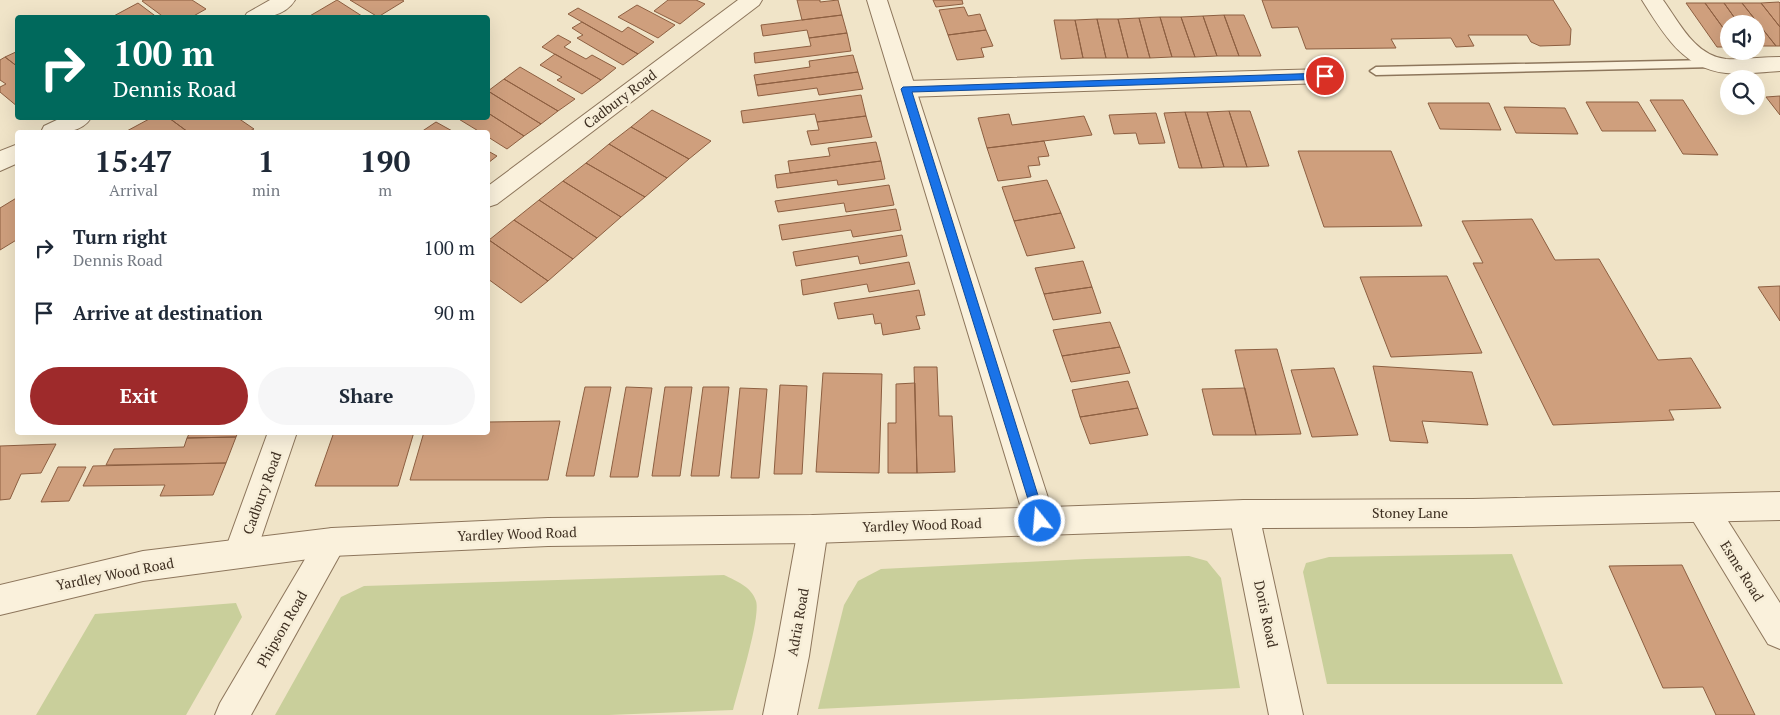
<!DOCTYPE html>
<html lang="en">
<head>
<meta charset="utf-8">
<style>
  :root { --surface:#fff; --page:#f6f6f7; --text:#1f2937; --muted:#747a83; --accent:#9e2a2b }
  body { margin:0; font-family:"PT Serif",serif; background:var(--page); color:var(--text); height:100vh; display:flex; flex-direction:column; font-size:19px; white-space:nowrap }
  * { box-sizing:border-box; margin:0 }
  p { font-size:16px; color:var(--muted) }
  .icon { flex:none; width:28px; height:28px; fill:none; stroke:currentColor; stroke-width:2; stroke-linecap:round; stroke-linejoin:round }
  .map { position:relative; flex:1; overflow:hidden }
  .sheet { position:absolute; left:15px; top:130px; width:475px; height:305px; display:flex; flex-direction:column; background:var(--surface); border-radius:5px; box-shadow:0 5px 20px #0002 }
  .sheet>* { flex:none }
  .hud { position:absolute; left:15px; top:15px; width:475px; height:105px; border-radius:5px; box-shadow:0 5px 20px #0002; background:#00695c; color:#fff; overflow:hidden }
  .buttons { position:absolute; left:1720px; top:15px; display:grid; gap:10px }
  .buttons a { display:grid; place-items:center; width:45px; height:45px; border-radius:50%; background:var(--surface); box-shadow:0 5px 20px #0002; font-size:25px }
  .pin { position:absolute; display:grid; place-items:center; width:42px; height:42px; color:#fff; margin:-21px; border:2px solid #fff; border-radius:50%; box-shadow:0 1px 5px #0007 }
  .me { position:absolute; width:55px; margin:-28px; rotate:343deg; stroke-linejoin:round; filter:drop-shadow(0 0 4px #0008) }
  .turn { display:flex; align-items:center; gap:18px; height:105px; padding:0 15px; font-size:22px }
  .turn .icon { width:65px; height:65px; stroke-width:2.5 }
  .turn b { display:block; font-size:35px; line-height:42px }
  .eta { display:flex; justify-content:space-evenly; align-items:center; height:85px; text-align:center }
  .eta b { font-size:30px; font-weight:600; line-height:35px }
  .primary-button { display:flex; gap:10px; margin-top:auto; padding:10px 15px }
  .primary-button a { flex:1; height:58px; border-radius:30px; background:var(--accent); color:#fff; font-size:20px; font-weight:600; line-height:58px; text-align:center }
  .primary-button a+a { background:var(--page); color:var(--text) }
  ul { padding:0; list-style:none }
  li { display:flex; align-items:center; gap:15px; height:65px; padding:0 15px }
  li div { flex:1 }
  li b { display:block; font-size:19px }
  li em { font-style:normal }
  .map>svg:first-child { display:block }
  .green { fill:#c9cf9b }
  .building { fill:#cf9f7d; stroke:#8d5f41 }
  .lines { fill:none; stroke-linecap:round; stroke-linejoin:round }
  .service-casing { stroke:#8d765c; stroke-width:3 }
  .minor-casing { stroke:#8d765c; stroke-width:2 }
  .tertiary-casing { stroke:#8d765c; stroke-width:2 }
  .service { fill:#faf1dc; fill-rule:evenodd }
  .minor { fill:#faf1dc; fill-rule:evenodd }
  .tertiary { fill:#faf1dc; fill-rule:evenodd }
  .route { fill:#1a73e8; stroke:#114b97 }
  .labels { text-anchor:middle; stroke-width:5; stroke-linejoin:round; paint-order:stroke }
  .street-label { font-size:14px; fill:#3d2e20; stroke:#f7eed8 }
</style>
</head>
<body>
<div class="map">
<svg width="1780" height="715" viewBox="0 0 1780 715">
  <rect width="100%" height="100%" fill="#f0e4c8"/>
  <path class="green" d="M 1512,554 L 1563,684 L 1327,684 L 1303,572 L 1306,563 L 1329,557 Z
    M 1189,556 L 1207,561 L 1221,578 L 1240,688 L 818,709 L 844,605 L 858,581 L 881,569 L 1086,559 Z
    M 724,575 C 736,581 751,586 756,601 C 761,617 738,690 733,710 L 609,715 L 275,715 L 341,597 L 364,586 Z
    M 236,603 L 242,617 L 186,715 L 36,715 L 95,614 Z"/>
  <path class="building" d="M 144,0 L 192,0 L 206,9 L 190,18 L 165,18 L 142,1 Z
    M 337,0 L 365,18 L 308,17 Z
    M 350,0 L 402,0 L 404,1 L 378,17 Z
    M 668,0 L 696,0 L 705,4 L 680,24 L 654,11 Z
    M 797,0 L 820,0 L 820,2 L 838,0 L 842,15 L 802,20 Z
    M 933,0 L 962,0 L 963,4 L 936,7 Z
    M 1262,0 L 1553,0 L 1571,29 L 1570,45 L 1540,46 L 1531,42 L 1527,35 L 1468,35 L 1474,46 L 1456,47 L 1451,38 L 1391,39 L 1396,48 L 1306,49 L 1298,27 L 1272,28 Z
    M 1779,2 L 1780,3 L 1780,27 L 1761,3 Z
    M 138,3 L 158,18 L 110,18 Z
    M 1686,3 L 1705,3 L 1729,36 L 1729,47 L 1717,47 Z
    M 1705,3 L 1724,3 L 1739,24 L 1729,24 L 1729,36 Z
    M 1724,3 L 1742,3 L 1776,46 L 1756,46 L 1756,24 L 1739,24 Z
    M 1742,3 L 1761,3 L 1780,27 L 1780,46 L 1776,46 Z
    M 637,5 L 675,25 L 658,38 L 618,17 Z
    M 964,7 L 968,16 L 980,14 L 986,30 L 948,35 L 939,10 Z
    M 578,8 L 622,32 L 628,27 L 654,42 L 638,54 L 568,14 Z
    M 842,15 L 847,33 L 809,38 L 807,30 L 763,36 L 761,25 Z
    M 1224,15 L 1244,15 L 1261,56 L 1239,56 Z
    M 1224,15 L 1239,56 L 1217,56 L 1203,16 Z
    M 1203,16 L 1217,56 L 1195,57 L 1181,17 Z
    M 1160,17 L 1181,17 L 1195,57 L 1172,57 Z
    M 1160,17 L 1172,57 L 1150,58 L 1139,18 Z
    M 1139,18 L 1150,58 L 1128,58 L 1118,19 Z
    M 1097,19 L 1118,19 L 1128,58 L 1106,58 Z
    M 1097,19 L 1106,58 L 1083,58 L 1075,20 Z
    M 1054,20 L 1075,20 L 1083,58 L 1061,59 Z
    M 582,22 L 638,54 L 623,65 L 577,38 L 583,35 L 572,28 Z
    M 986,30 L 993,46 L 981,48 L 984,57 L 957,60 L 948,35 Z
    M 847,33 L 851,51 L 755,63 L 754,53 L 811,46 L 809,38 Z
    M 558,35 L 571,42 L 564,47 L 586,59 L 592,55 L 616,68 L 601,80 L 542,47 Z
    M 18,51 L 18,67 L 5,57 Z
    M 555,54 L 601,80 L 582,94 L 557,80 L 562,77 L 540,65 Z
    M 853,55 L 858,72 L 756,85 L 754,75 L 810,67 L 809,61 Z
    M 5,57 L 18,67 L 18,107 L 0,92 L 0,87 L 6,84 L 0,80 L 0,60 Z
    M 520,67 L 575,99 L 558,111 L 504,79 Z
    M 858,72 L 863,89 L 819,95 L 817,88 L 758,96 L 756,85 Z
    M 504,79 L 558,111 L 541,124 L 488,91 Z
    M 488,91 L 541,124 L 524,136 L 488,113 Z
    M 861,95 L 866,116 L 817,122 L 815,114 L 743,123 L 741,111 Z
    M 1780,96 L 1780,115 L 1766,97 Z
    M 1650,100 L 1683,100 L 1718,155 L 1683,154 Z
    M 1586,102 L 1638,102 L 1656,131 L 1602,131 Z
    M 1428,103 L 1489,103 L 1501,130 L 1440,129 Z
    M 1504,107 L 1565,108 L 1578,134 L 1516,133 Z
    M 652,110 L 711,141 L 689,159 L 631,127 Z
    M 1229,111 L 1250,111 L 1269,166 L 1247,167 Z
    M 1229,111 L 1247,167 L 1224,167 L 1207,112 Z
    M 1185,112 L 1207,112 L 1224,167 L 1202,168 Z
    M 1185,112 L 1202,168 L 1179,168 L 1164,113 Z
    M 488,113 L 524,136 L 507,149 L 488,137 L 488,132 L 480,132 L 457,118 L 488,118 Z
    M 1156,113 L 1165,143 L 1139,144 L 1136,133 L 1114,134 L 1109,115 Z
    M 1009,114 L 1012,125 L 1084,116 L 1092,135 L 987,148 L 978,118 Z
    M 866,116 L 872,137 L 811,145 L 807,131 L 819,130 L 817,122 Z
    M 151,118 L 169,118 L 188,132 L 125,132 Z
    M 169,118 L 238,118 L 254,129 L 248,132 L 188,132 Z
    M 436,122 L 454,132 L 421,132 Z
    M 631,127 L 689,159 L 667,178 L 609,144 Z
    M 1044,141 L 1049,156 L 1038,157 L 1040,165 L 1028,166 L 1031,177 L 998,181 L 987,148 Z
    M 876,142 L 881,161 L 790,173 L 788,161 L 830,156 L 828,148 Z
    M 609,144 L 667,178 L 645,197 L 586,163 Z
    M 488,151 L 497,156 L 488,163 Z
    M 1298,151 L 1391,151 L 1422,226 L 1324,227 Z
    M 881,161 L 885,179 L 838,185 L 837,180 L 777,188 L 775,175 Z
    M 586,163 L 645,197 L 621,217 L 563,181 Z
    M 1047,180 L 1061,213 L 1014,221 L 1002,187 Z
    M 563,181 L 621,217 L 597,238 L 539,200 Z
    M 889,185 L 894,205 L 846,212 L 844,203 L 778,212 L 775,201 Z
    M 18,197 L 18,239 L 0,250 L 0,208 Z
    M 539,200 L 597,238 L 573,259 L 514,220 Z
    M 896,209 L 901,230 L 853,237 L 851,230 L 782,240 L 779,225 Z
    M 1061,213 L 1075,248 L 1027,256 L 1014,221 Z
    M 1532,219 L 1555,260 L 1599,259 L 1658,360 L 1691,358 L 1721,408 L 1669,410 L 1674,420 L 1553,425 L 1473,263 L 1483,263 L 1462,221 Z
    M 514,220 L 573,259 L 548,281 L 489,240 Z
    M 902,235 L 907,256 L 860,264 L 858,256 L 796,266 L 793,252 Z
    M 489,240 L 548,281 L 521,303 L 488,279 L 488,242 Z
    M 1083,261 L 1092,287 L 1044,294 L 1035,268 Z
    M 909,262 L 915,284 L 869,292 L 867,284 L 803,295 L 801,280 Z
    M 1447,276 L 1482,353 L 1391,357 L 1360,277 Z
    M 1780,286 L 1780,321 L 1758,287 Z
    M 1092,287 L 1101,313 L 1053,320 L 1044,294 Z
    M 919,290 L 925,315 L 916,316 L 920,329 L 883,335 L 881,323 L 875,324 L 873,314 L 838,319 L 834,303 Z
    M 1110,322 L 1120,347 L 1062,356 L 1053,330 Z
    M 1120,347 L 1130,373 L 1071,382 L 1062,356 Z
    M 1277,349 L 1301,434 L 1256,435 L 1235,350 Z
    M 1373,366 L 1472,372 L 1488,425 L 1422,421 L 1428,443 L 1390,441 Z
    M 914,367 L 937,367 L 939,416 L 952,416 L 955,472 L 917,473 Z
    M 1334,368 L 1358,435 L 1312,437 L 1291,370 Z
    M 823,373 L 882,374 L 879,473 L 816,472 Z
    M 1128,381 L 1138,408 L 1080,417 L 1072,390 Z
    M 915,383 L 917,473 L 888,473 L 888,423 L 896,423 L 896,384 Z
    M 780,385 L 807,386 L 802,474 L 774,474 Z
    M 585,387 L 611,387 L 594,476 L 566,476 Z
    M 626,387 L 652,388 L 638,477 L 610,477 Z
    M 665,387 L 692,387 L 680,476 L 652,476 Z
    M 703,387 L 729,387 L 719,476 L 691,476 Z
    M 740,388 L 767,389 L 759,478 L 731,478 Z
    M 1245,388 L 1256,435 L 1213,435 L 1202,389 Z
    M 1138,408 L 1148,435 L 1090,444 L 1080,417 Z
    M 560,421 L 548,480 L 410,480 L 424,432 L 488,432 L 488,422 Z
    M 190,432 L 238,432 L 236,437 L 187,438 Z
    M 334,432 L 414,432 L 398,486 L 315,486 Z
    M 236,437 L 226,463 L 106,465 L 114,449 L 184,447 L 187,438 Z
    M 56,444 L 41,473 L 21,474 L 10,499 L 0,500 L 0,446 Z
    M 226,463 L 213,495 L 160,496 L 165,485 L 83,486 L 93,466 Z
    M 58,467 L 86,467 L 69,501 L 41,502 Z
    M 1682,565 L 1755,715 L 1716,715 L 1703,687 L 1663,688 L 1609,566 Z"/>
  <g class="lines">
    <defs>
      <path id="service" d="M 1710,60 L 1716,64 L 1714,67 L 1376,75 L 1370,71 L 1376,67 Z"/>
      <path id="minor" d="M 270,0 L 295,0 C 284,18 262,18 244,18 L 247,13 Z
        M 738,0 L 762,0 L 759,5 L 497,204 L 488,207 L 488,186 Z
        M 1642,0 L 1663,0 C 1679,22 1695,56 1726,59 C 1744,60 1762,57 1780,57 L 1780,71 C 1762,72 1743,75 1726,73 C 1683,69 1663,33 1642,0 Z
        M 1325,69 L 1333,71 L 1336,76 L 1333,81 L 1325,83 L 906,97 L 898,94 L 895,89 L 898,84 L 906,81 Z
        M 61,118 L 91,118 C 80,135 58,132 41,132 L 44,126 Z
        M 18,144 L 18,163 L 0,171 L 0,151 Z
        M 268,432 L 297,432 L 256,553 L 251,563 L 240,568 L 229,563 L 224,553 Z
        M 1703,495 L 1714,499 L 1780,603 L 1780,649 L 1768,644 L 1692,519 L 1688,509 L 1692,499 Z
        M 1244,500 L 1255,504 L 1259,514 L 1303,715 L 1269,715 L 1229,514 L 1233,504 Z
        M 813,515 L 824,519 L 828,529 L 809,656 L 797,715 L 763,715 L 775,656 L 798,529 L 802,519 Z
        M 332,528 L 343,532 L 347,542 L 251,715 L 215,715 L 220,703 L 321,532 Z"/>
      <path id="tertiary" d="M 867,0 L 887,0 L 1051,507 L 1244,500 L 1473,499 L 1780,492 L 1780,520 L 1473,527 L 1244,528 L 813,543 L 548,546 L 332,556 L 143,581 L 0,615 L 0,585 L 143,551 L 332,528 L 548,518 L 813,515 L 1021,508 Z"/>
    </defs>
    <use href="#service" class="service-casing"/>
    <use href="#minor" class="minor-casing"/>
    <use href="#tertiary" class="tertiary-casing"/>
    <use href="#service" class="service"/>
    <use href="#minor" class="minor"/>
    <use href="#tertiary" class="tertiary"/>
  </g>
  <path class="route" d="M 1325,73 L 1328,74 L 1328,79 L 912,92 L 1046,521 L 1044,525 L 1040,527 L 1036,525 L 901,89 L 903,87 Z"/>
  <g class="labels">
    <g class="street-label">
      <text transform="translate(620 99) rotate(-37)" y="5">Cadbury Road</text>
      <text transform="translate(262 493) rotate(-70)" y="5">Cadbury Road</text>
      <text x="1410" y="518">Stoney Lane</text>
      <text transform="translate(922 525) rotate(-2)" y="5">Yardley Wood Road</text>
      <text transform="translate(517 534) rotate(-2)" y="5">Yardley Wood Road</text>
      <text transform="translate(1742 571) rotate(58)" y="5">Esme Road</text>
      <text transform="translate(115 574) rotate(-11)" y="5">Yardley Wood Road</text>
      <text transform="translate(1266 614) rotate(78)" y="5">Doris Road</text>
      <text transform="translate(798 622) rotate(-80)" y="5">Adria Road</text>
      <text transform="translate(282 629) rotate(-60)" y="5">Phipson Road</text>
    </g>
  </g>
</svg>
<div class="buttons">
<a><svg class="icon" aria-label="sound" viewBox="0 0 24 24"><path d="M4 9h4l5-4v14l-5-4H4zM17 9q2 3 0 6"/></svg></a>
<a><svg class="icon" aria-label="search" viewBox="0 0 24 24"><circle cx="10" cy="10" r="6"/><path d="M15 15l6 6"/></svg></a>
</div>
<div class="pin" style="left:1325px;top:76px;background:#d93025"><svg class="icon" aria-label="arrive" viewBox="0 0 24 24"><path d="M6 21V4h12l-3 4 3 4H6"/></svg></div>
<svg class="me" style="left:1040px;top:521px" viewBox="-20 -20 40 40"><circle r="17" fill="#1a73e8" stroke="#fff" stroke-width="3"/><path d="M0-11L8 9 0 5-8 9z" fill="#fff"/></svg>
<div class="hud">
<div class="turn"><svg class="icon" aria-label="right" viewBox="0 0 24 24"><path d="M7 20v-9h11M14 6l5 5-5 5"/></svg><div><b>100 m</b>Dennis Road</div></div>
</div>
<section class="sheet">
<div class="eta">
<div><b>15:47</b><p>Arrival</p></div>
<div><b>1</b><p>min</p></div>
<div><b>190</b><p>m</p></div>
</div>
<ul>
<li><svg class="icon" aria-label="right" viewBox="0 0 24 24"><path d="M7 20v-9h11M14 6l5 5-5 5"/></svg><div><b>Turn right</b><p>Dennis Road</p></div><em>100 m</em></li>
<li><svg class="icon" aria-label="arrive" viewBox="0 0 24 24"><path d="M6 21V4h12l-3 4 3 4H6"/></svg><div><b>Arrive at destination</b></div><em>90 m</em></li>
</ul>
<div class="primary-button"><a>Exit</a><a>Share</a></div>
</section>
</div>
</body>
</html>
